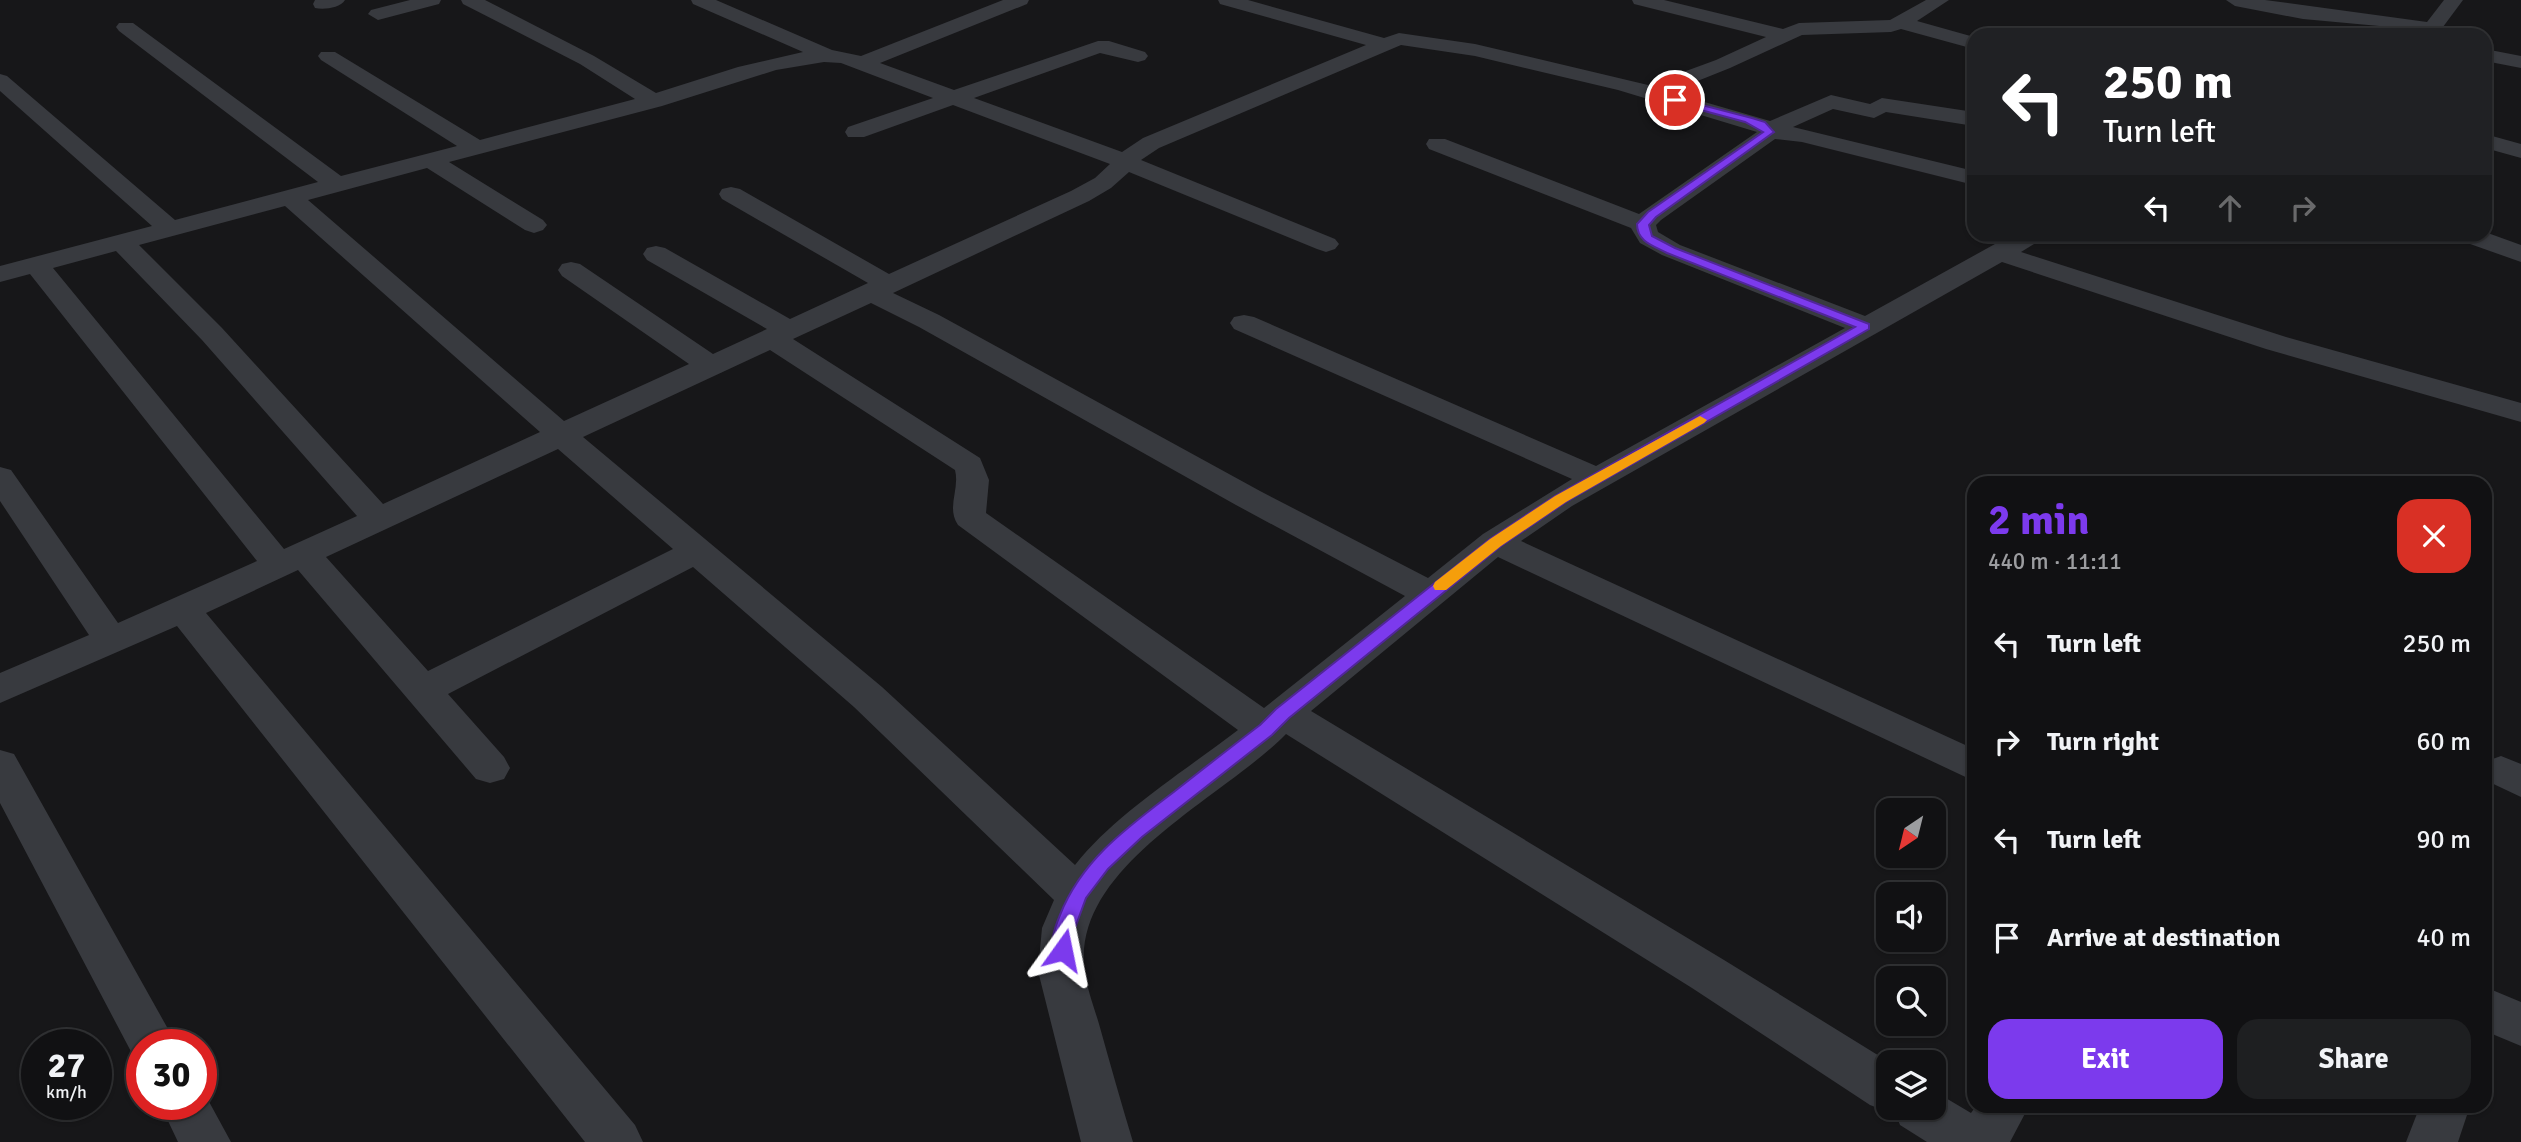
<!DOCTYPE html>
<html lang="en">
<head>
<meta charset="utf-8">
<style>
  :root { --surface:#111113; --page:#1e1f21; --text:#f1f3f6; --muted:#9c9da0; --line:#303133; --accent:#7c3aed }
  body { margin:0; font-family:Signika,sans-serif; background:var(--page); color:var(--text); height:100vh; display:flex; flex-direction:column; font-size:26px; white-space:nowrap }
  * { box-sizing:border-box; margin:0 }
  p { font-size:23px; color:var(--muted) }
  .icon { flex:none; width:38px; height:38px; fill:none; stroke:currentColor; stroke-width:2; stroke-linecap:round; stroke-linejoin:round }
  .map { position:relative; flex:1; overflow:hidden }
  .side { position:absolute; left:1967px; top:476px; width:525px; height:637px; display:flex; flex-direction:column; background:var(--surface); border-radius:21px; box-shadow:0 2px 5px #0004,0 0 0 2px var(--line) }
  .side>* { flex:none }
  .banner { position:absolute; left:1967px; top:28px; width:525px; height:214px; border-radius:21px; box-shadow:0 2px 5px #0004,0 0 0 2px var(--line); background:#202124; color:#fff; overflow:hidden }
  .needle { width:46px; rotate:215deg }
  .tools { position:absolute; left:1876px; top:798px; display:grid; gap:14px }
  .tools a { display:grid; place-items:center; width:70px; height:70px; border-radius:14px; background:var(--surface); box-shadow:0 2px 5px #0004,0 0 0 2px var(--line); font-size:35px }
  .speed { position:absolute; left:21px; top:1029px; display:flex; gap:14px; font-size:35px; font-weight:700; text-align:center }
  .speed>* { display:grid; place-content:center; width:91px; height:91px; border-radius:50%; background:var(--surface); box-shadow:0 2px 5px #0004,0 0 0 2px var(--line); line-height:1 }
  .speed small { font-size:18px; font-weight:400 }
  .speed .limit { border:10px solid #d22; background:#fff; color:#111 }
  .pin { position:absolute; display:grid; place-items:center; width:60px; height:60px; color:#fff; margin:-30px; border:4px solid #fff; border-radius:50%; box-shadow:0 2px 7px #0007 }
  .me { position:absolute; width:77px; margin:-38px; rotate:12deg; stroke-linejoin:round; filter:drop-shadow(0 0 5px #0008) }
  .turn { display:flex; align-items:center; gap:24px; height:147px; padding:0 21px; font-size:32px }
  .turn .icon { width:91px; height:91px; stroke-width:2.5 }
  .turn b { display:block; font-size:49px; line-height:60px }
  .lanes { display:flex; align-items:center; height:66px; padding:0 21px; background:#0003; justify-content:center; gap:35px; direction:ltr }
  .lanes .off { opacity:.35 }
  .round { display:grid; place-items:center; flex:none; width:74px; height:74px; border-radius:21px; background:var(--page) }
  .overview { display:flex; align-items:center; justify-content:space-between; height:119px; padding:0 21px }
  h1 { font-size:42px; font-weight:700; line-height:52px; color:var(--accent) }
  .primary-button { display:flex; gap:14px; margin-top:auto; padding:14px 21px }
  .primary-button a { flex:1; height:80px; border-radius:21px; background:var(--accent); color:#fff; font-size:28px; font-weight:700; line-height:80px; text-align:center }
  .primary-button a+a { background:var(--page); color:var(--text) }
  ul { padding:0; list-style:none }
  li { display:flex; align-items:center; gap:21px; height:98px; padding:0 21px }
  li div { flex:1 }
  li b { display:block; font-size:26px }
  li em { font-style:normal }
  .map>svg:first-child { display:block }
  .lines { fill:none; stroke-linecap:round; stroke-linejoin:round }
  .street { fill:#383a3f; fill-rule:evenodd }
  .route { fill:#7c3aed; stroke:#51269a; stroke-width:2 }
  .slow { fill:#f59e0b }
</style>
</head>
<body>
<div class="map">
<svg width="2521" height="1142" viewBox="0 0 2521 1142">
  <rect width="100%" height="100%" fill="#171719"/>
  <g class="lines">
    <path class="street" d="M 315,0 L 345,0 C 340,8 324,10 315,8 L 313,4 Z
      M 410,0 L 441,0 L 439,4 L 378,20 L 368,14 L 371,10 Z
      M 461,0 L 485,0 L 594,56 L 656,93 L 738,67 L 803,52 L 693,4 L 691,0 L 716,0 L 832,50 L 861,56 L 1003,0 L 1029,0 L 1027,4 L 880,63 L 954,90 L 1098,41 L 1109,41 L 1145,52 L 1148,56 L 1145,60 L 1138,62 L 1100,53 L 974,98 L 1122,152 L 1143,138 L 1366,45 L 1220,4 L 1218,0 L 1248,0 L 1384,38 L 1399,33 L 1475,44 L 1648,85 L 1716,60 L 1766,37 L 1634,4 L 1632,0 L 1664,0 L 1783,29 L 1799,23 L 1890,20 L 1926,0 L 1949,0 L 1917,21 L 1974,37 L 1974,49 L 1901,29 L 1891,32 L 1802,35 L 1730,68 L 1670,92 L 1770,121 L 1831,95 L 1870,104 L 1882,98 L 1974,112 L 1974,126 L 1886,112 L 1874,118 L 1833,109 L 1793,127 L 1974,171 L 1974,185 L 1802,142 L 1775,139 L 1661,220 L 1656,225 L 1658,232 L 1680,245 L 1865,316 L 2013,234 L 2045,234 L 2042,239 L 2021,252 L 2286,337 L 2521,403 L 2521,422 L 2266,349 L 2002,262 L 1572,506 L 1521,541 L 1974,749 L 1974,781 L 1498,557 L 1311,711 L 1724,960 L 1889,1062 L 1888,1108 L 1934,1108 L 1934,1091 L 1971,1113 L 1976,1106 L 2029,1106 L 2010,1142 L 1927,1142 L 1900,1125 L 1894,1110 L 1888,1112 L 1870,1105 L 1692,988 L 1286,734 C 1224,798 1069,867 1085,972 C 1087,989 1094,1007 1099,1024 C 1110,1063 1121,1103 1133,1142 L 1081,1142 L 1038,971 L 1042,928 L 1054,900 L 854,707 L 693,567 L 448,694 L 504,757 L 510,768 L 504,779 L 490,783 L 476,779 L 298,570 L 206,613 L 635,1125 L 643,1142 L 585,1142 L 177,626 L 0,703 L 0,673 L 89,635 L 0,501 L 0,467 L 11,470 L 118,623 L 257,561 L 30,274 L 0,282 L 0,266 L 152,226 L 0,91 L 0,74 L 7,76 L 175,220 L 318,182 L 119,31 L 116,27 L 119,23 L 133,23 L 341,176 L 457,146 L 321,60 L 318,56 L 321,52 L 335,52 L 480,140 L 635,99 L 580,64 L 463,4 ZM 1401,45 L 1475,56 L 1618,90 L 1757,132 L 1639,214 L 1445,139 L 1429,139 L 1426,144 L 1429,149 L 1631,228 L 1640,243 L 1662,255 L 1845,328 L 1596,466 L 1254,317 L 1244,315 L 1234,317 L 1230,323 L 1234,329 L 1572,479 L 1483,534 L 1428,578 L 1260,491 L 939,315 L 893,293 L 1089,201 L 1111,188 L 1129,172 L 1317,249 L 1326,252 L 1335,249 L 1339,244 L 1335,239 L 1141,160 L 1159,148 ZM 824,62 L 841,63 L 933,98 L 848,127 L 845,132 L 848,137 L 864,137 L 953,105 L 1110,164 L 1095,178 L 1071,191 L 889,274 L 740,189 L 731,187 L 722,189 L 719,194 L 722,199 L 868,283 L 790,319 L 665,248 L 656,246 L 647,248 L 643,254 L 647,260 L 767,329 L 713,354 L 580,264 L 571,262 L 562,264 L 558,270 L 562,276 L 689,364 L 564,421 L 308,200 L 427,168 L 525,230 L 534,233 L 543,230 L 547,225 L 543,220 L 449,162 L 662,106 L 776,70 ZM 285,206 L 540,432 L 383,504 L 222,328 L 139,245 ZM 116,251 L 202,340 L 357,516 L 284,549 L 53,268 ZM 871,303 L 919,327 L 1236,505 L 1405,596 L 1264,708 L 986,513 L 989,480 L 980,458 L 793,339 ZM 770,350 L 955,470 C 960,490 946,507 958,525 L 1238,730 C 1186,770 1115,814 1075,865 L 882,687 L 583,437 ZM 558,449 L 673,549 L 428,671 L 326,557 Z
      M 2226,0 L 2265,0 L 2427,22 L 2444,0 L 2463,0 L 2437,35 L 2417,35 L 2419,32 L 2390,27 L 2303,19 L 2235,6 Z
      M 2485,49 L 2521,56 L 2521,68 L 2485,61 Z
      M 2485,134 L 2521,144 L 2521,158 L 2485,148 Z
      M 2485,232 L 2521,245 L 2521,262 L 2456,239 L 2453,234 Z
      M 0,750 L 14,754 L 177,1045 L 142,1045 L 142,1063 L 136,1061 L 0,803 Z
      M 2501,756 L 2521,764 L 2521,797 L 2485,780 L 2487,761 Z
      M 2485,987 L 2521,1002 L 2521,1046 L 2485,1031 Z
      M 201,1087 L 231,1142 L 178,1142 L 160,1104 L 201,1104 Z
      M 2420,1106 L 2470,1106 L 2458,1142 L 2406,1142 Z"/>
  </g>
  <path class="route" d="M 1671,97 L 1752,118 L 1765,122 L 1774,132 L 1656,217 L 1649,225 L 1652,236 L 1675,248 L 1869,324 L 1869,329 L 1566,502 L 1501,546 L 1289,718 L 1272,735 L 1142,837 L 1108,869 L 1086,898 L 1075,928 L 1070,956 L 1063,959 L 1055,956 C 1049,943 1055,927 1060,915 C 1082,859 1129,826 1175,791 C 1203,769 1231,747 1260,725 L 1276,709 L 1490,539 L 1555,496 L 1855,327 L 1667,253 C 1654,246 1637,242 1637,224 L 1648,212 L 1763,132 L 1745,122 L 1671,102 Z"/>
  <path class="slow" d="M 1700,416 L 1707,420 L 1704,423 L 1566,502 L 1501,546 L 1446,590 L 1435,590 L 1433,586 L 1435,582 L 1490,539 L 1555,496 Z"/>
</svg>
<div class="tools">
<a><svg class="needle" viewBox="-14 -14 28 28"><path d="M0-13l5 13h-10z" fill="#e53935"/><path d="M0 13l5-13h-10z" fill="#9c9da0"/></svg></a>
<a><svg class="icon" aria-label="sound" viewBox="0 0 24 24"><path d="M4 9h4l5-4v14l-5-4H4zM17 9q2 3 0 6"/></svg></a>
<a><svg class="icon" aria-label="search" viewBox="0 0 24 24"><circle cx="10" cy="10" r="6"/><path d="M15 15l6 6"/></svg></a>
<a><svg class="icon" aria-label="layers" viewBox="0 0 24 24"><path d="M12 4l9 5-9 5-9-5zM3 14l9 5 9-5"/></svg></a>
</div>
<div class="speed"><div>27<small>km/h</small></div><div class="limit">30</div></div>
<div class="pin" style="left:1675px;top:100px;background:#d93025"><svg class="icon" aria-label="arrive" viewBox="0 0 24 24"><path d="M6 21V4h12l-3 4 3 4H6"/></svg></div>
<svg class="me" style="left:1063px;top:950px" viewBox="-20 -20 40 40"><path d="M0-17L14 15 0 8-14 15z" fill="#7c3aed" stroke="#fff" stroke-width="4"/></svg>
<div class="banner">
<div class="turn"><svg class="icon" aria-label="left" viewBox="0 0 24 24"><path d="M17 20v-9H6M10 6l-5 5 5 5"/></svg><div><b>250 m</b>Turn left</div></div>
<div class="lanes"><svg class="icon" aria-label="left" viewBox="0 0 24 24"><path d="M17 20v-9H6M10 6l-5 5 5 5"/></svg><svg class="icon off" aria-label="ahead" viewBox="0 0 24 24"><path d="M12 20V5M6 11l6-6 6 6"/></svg><svg class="icon off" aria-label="right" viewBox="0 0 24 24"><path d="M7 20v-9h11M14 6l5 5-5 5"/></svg></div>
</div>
<section class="side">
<div class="overview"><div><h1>2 min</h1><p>440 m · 11:11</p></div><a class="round" style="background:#d93025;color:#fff"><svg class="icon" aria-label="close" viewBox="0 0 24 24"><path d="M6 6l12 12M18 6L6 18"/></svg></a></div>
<ul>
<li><svg class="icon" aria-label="left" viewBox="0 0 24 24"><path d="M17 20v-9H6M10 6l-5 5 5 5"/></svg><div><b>Turn left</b></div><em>250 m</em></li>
<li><svg class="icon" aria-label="right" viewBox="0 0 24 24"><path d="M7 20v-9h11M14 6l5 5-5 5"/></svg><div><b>Turn right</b></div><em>60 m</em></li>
<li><svg class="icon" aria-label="left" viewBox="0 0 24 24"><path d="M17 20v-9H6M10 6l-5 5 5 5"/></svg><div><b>Turn left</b></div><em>90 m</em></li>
<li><svg class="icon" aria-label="arrive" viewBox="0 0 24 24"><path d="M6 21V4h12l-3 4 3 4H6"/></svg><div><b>Arrive at destination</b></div><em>40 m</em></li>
</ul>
<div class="primary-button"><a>Exit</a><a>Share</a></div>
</section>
</div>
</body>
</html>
